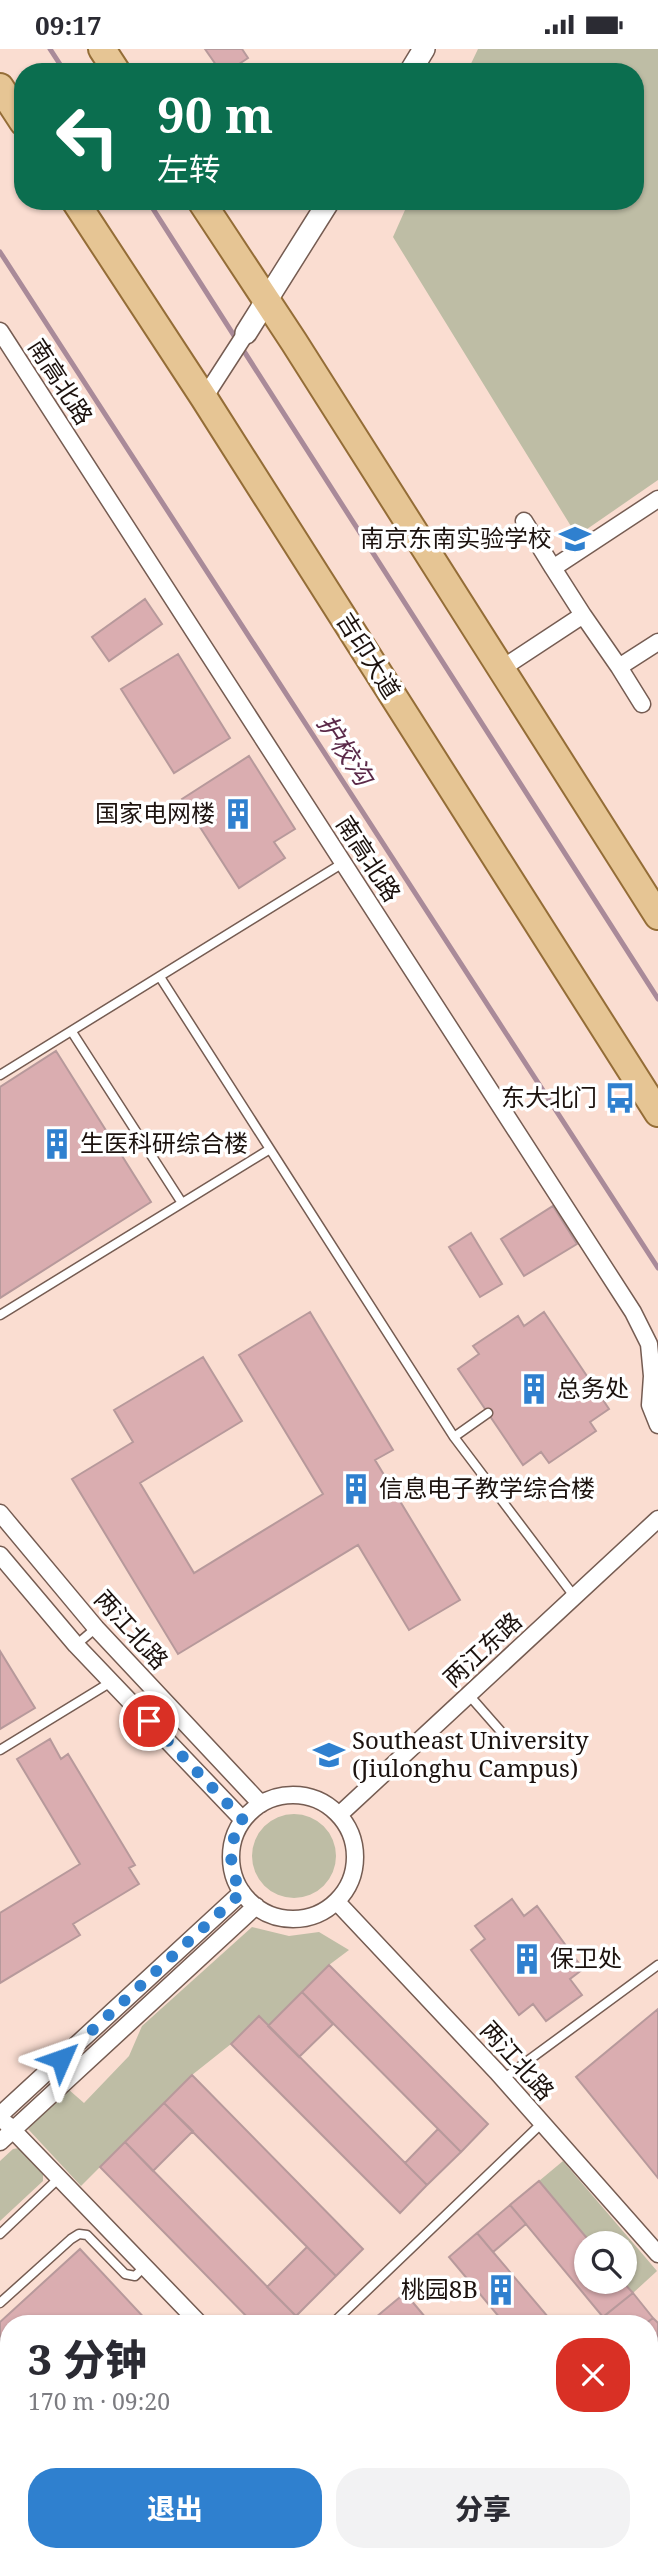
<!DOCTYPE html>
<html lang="zh">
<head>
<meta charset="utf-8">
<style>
  :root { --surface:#fff; --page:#f2f2f3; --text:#2b2b33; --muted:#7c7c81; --accent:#2f80cf }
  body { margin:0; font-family:"Noto Serif","Noto Sans SC",serif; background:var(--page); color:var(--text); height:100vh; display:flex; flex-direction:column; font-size:26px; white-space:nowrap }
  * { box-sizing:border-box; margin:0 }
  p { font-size:23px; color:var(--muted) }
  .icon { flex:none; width:38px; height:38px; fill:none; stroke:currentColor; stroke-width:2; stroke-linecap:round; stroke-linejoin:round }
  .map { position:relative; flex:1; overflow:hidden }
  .side { position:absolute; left:0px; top:2266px; width:658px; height:247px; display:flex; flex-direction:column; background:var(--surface); border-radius:28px 28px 0 0; box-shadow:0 2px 5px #0004 }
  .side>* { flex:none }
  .hud { position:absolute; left:14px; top:14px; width:630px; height:147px; border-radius:28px; box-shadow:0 2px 5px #0004; background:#0b6e4f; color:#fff; overflow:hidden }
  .buttons { position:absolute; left:574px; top:2182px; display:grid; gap:14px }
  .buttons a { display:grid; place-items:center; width:63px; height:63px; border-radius:50%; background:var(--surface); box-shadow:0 2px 5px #0004; font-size:35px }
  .pin { position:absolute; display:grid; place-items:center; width:60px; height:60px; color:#fff; margin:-30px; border:4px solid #fff; border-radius:50%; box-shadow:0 2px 7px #0007 }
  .me { position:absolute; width:77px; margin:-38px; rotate:47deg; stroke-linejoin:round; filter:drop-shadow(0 0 5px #0008) }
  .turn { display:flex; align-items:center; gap:24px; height:147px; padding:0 28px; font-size:32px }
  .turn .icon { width:91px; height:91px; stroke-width:2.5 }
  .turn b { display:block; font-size:49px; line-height:60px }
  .round { display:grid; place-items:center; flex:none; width:74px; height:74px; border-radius:28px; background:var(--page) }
  .headline { display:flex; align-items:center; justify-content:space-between; height:119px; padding:0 28px }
  h1 { font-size:42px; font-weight:800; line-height:52px }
  .primary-button { display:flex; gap:14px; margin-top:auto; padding:14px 28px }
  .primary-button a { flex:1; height:80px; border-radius:28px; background:var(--accent); color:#fff; font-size:28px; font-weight:800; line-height:80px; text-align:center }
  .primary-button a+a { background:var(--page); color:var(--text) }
  .status { display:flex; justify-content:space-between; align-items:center; height:49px; padding:0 35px; background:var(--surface); direction:ltr }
  .status svg { height:19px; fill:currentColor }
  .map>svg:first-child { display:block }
  .green { fill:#bebda5 }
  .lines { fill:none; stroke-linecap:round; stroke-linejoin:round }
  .stream { stroke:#a98a99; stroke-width:5 }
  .building { fill:#daadb0; stroke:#b7999b; stroke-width:2 }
  .service-casing { stroke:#755c52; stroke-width:11 }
  .minor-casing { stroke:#755c52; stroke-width:19 }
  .tertiary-casing { stroke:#755c52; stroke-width:24 }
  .primary-casing { stroke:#946d37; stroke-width:30 }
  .service { stroke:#fff; stroke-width:8 }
  .minor { stroke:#fff; stroke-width:16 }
  .tertiary { stroke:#fff; stroke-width:21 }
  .primary { stroke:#e6c594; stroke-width:26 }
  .route { stroke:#2f80cf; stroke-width:12; stroke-dasharray:0 21.6 }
  .labels { text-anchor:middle; stroke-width:7; stroke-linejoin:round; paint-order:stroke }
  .street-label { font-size:24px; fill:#1c120e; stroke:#fff }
  .poi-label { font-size:24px; fill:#1c120e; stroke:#fff; text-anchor:start }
  .water-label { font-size:26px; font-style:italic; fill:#5b2a49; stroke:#fff }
</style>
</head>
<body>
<div class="status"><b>09:17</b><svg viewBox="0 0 49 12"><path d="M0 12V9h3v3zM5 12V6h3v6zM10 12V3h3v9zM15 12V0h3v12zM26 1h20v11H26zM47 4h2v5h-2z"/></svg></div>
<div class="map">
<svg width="658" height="2512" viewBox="0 0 658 2512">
  <rect width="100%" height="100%" fill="#faddd1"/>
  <path class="green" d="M 478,0 L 658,0 L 658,431 L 577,487 L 393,188 L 409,152 L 635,152 L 635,23 L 467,23 Z
    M252 1807a42 42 0 1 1 84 0a42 42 0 1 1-84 0Z
    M 252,1878 L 289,1887 L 319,1883 L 349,1901 L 329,1916 L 268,1977 L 258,1968 L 231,1995 L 192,2026 L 81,2137 L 28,2080 L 68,2040 L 84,2054 L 129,2007 L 142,1977 Z
    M 19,2099 L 43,2125 L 43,2132 L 0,2172 L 0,2112 L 13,2100 Z
    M 563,2112 L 657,2222 L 633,2244 L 623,2233 L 625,2194 L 591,2194 L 539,2132 Z
    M 658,2454 L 658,2512 L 589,2512 L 598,2504 L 649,2504 L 649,2462 Z
    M 172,2504 L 394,2504 L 400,2512 L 164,2512 Z
    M 419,2504 L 467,2504 L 474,2512 L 425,2512 Z"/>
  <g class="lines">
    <path class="stream" d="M 50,0 L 65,23
      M 148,152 L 658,950
      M 0,203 L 658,1219"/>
  </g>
  <path class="building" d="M 205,0 L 242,0 L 248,9 L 227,23 L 221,23 Z
    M 145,550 L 162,575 L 109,612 L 92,588 Z
    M 178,605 L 230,689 L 174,724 L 121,640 Z
    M 249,707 L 295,780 L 274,793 L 285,809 L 239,839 L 182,750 Z
    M 56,1002 L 151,1153 L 0,1249 L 0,1038 Z
    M 553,1157 L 577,1195 L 524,1227 L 501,1190 Z
    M 471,1184 L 502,1235 L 480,1248 L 449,1198 Z
    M 310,1263 L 393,1401 L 375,1411 L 460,1551 L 409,1581 L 358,1496 L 178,1605 L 72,1430 L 133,1393 L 114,1361 L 203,1308 L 242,1372 L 140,1434 L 194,1524 L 323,1445 L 239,1306 Z
    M 544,1263 L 609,1360 L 590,1373 L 596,1382 L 549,1414 L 541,1403 L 523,1416 L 458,1320 L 479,1305 L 473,1297 L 518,1267 L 524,1277 Z
    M 0,1602 L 35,1659 L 0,1680 Z
    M 50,1690 L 61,1710 L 68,1705 L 135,1816 L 129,1819 L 139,1835 L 73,1875 L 80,1886 L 0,1934 L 0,1864 L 80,1815 L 17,1710 Z
    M 512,1850 L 524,1867 L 537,1857 L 583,1920 L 570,1930 L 582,1946 L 546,1972 L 533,1955 L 519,1966 L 471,1901 L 485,1890 L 475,1877 Z
    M 329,1916 L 488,2075 L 461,2103 L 302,1943 Z
    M 302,1943 L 333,1975 L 299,2008 L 268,1977 Z
    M 658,1960 L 658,2129 L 576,2028 Z
    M 259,1967 L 427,2136 L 400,2164 L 231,1995 Z
    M 192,2026 L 363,2200 L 336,2227 L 164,2054 Z
    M 164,2054 L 193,2082 L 153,2122 L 125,2093 Z
    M 438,2080 L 461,2103 L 427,2136 L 405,2114 Z
    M 125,2093 L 296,2267 L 288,2275 L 254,2275 L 100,2118 Z
    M 539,2132 L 591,2194 L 586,2194 L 586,2233 L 623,2233 L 633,2244 L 603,2268 L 510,2156 Z
    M 510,2156 L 526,2175 L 493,2203 L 477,2184 Z
    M 477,2184 L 493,2203 L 554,2275 L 505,2275 L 449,2208 Z
    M 307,2198 L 336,2227 L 296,2267 L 267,2238 Z
    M 80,2200 L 150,2275 L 9,2275 L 9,2390 L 0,2380 L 0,2273 Z
    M 405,2244 L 431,2275 L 382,2275 L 376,2268 Z
    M 633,2244 L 653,2269 L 645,2275 L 609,2275 L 603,2268 Z
    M 653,2269 L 658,2274 L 658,2333 L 649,2323 L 649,2275 L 645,2275 Z
    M 649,2389 L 658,2399 L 658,2454 L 656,2456 L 649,2448 Z
    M 9,2467 L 9,2504 L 69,2504 L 74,2512 L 0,2512 L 0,2472 Z
    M 467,2504 L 517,2504 L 523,2512 L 474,2512 Z
    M 558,2504 L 574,2504 L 581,2512 L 549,2512 Z
    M 574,2504 L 598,2504 L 589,2512 L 581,2512 Z"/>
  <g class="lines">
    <defs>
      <path id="service" d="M 160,928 L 454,1388 L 574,1547
        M 72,983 L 182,1154
        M 0,1026 L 343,814
        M 0,1266 L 270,1100
        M 454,1388 L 488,1364
        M 76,1596 L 96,1579
        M 468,1645 L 504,1686
        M 0,1701 L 111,1633
        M 503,2030 L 658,1916
        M 0,2185 L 59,2129
        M 0,2254 L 71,2190 L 79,2185 L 87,2186 L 125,2225 L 135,2227 L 145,2217
        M 332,2275 L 542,2074
        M 649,2499 L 658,2493
        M 148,2512 L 156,2504
        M 632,2512 L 642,2504"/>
      <path id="minor" d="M 0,282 L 633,1263 L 649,1295 L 652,1327 L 650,1356 L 658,1376
        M 204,349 L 246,284
        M 524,472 L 553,519
        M 583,566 L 619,618 L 658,593
        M 619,618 L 642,655
        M 501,620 L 583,566 L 553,519 L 658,450
        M 0,1464 L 96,1579 L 261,1755
        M 0,1506 L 76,1596 L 243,1771
        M231 1808a62 62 0 1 1 124 0a62 62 0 1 1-124 0Z
        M 339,1766 L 658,1470
        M 337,1853 L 497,2023 L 658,2205
        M 0,2066 L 242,1843
        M 7,2075 L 200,2275
        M 0,2093 L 256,1857
        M 408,2504 L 413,2512"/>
      <path id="tertiary" d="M 410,23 L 424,0
        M 246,284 L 329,152"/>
      <path id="primary" d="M 102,0 L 117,23
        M 0,38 L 23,73
        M 75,152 L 204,349 L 658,1064
        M 201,152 L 294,293 L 658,867"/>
    </defs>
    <use href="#service" class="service-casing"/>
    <use href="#minor" class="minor-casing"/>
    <use href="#tertiary" class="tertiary-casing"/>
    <use href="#primary" class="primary-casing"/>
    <use href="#service" class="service"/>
    <use href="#minor" class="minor"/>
    <use href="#tertiary" class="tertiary"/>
    <use href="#primary" class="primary"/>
  </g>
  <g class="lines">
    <path class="route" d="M 61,2010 L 242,1843 C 227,1821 228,1791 243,1771 L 149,1672"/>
  </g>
  <defs>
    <symbol id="school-bare" viewBox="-9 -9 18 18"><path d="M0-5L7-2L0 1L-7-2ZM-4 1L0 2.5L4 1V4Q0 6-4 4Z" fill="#2f80cf" stroke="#fff" stroke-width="2.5" paint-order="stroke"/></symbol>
    <symbol id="building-bare" viewBox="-9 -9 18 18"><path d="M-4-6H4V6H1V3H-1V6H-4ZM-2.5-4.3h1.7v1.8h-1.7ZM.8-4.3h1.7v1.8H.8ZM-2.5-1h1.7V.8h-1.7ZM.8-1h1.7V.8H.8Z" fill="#2f80cf" stroke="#fff" stroke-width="2.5" paint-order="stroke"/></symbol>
    <symbol id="bus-bare" viewBox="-9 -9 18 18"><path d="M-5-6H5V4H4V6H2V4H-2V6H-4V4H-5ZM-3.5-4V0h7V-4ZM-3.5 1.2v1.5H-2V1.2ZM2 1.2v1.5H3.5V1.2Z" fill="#2f80cf" stroke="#fff" stroke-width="2.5" paint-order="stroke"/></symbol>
    <symbol id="university-bare" viewBox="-9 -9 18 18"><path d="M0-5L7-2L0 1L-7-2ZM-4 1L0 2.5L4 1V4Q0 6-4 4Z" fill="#2f80cf" stroke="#fff" stroke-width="2.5" paint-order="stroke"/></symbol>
  </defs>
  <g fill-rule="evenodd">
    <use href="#school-bare" x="553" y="468" width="44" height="44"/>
    <use href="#building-bare" x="216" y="743" width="44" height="44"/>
    <use href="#bus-bare" x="598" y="1027" width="44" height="44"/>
    <use href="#building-bare" x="35" y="1073" width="44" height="44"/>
    <use href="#building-bare" x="512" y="1318" width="44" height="44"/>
    <use href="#building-bare" x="334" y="1418" width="44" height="44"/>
    <use href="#university-bare" x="307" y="1684" width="44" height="44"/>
    <use href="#building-bare" x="505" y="1888" width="44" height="44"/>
    <use href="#building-bare" x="479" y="2219" width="44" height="44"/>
  </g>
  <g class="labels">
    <g class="street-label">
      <text transform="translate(60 333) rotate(57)" y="8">南高北路</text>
      <text transform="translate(368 607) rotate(58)" y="8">吉印大道</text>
      <text transform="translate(368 810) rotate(57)" y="8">南高北路</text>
      <text transform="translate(131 1581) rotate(48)" y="8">两江北路</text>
      <text transform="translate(483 1601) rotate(-43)" y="8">两江东路</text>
      <text transform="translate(517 2012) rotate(48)" y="8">两江北路</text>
    </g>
    <g class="poi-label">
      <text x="552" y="498" text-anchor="end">南京东南实验学校</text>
      <text x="215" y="773" text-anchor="end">国家电网楼</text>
      <text x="597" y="1057" text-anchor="end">东大北门</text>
      <text x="80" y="1103">生医科研综合楼</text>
      <text x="557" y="1348">总务处</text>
      <text x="379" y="1448">信息电子教学综合楼</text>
      <text x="352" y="1700">Southeast University<tspan x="352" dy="28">(Jiulonghu Campus)</tspan></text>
      <text x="550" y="1918">保卫处</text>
      <text x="478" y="2249" text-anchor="end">桃园8B</text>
    </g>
    <g class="water-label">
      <text transform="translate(345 701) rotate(57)" y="9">护校沟</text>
    </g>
  </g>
</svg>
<div class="buttons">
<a><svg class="icon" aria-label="search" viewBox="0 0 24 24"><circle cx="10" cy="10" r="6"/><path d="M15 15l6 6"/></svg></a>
</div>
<div class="pin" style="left:149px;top:1672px;background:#d93025"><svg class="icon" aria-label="arrive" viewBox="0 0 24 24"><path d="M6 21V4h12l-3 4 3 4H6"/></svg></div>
<svg class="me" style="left:61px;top:2010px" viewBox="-20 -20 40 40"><path d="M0-17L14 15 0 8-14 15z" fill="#2f80cf" stroke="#fff" stroke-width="4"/></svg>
<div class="hud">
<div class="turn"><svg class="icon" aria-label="left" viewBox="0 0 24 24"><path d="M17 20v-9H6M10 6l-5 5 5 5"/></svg><div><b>90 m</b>左转</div></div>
</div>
<section class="side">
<div class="headline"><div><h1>3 分钟</h1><p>170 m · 09:20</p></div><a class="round" style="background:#d93025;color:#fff"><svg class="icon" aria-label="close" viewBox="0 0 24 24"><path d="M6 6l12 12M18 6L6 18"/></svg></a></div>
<div class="primary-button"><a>退出</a><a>分享</a></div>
</section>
</div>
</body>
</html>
